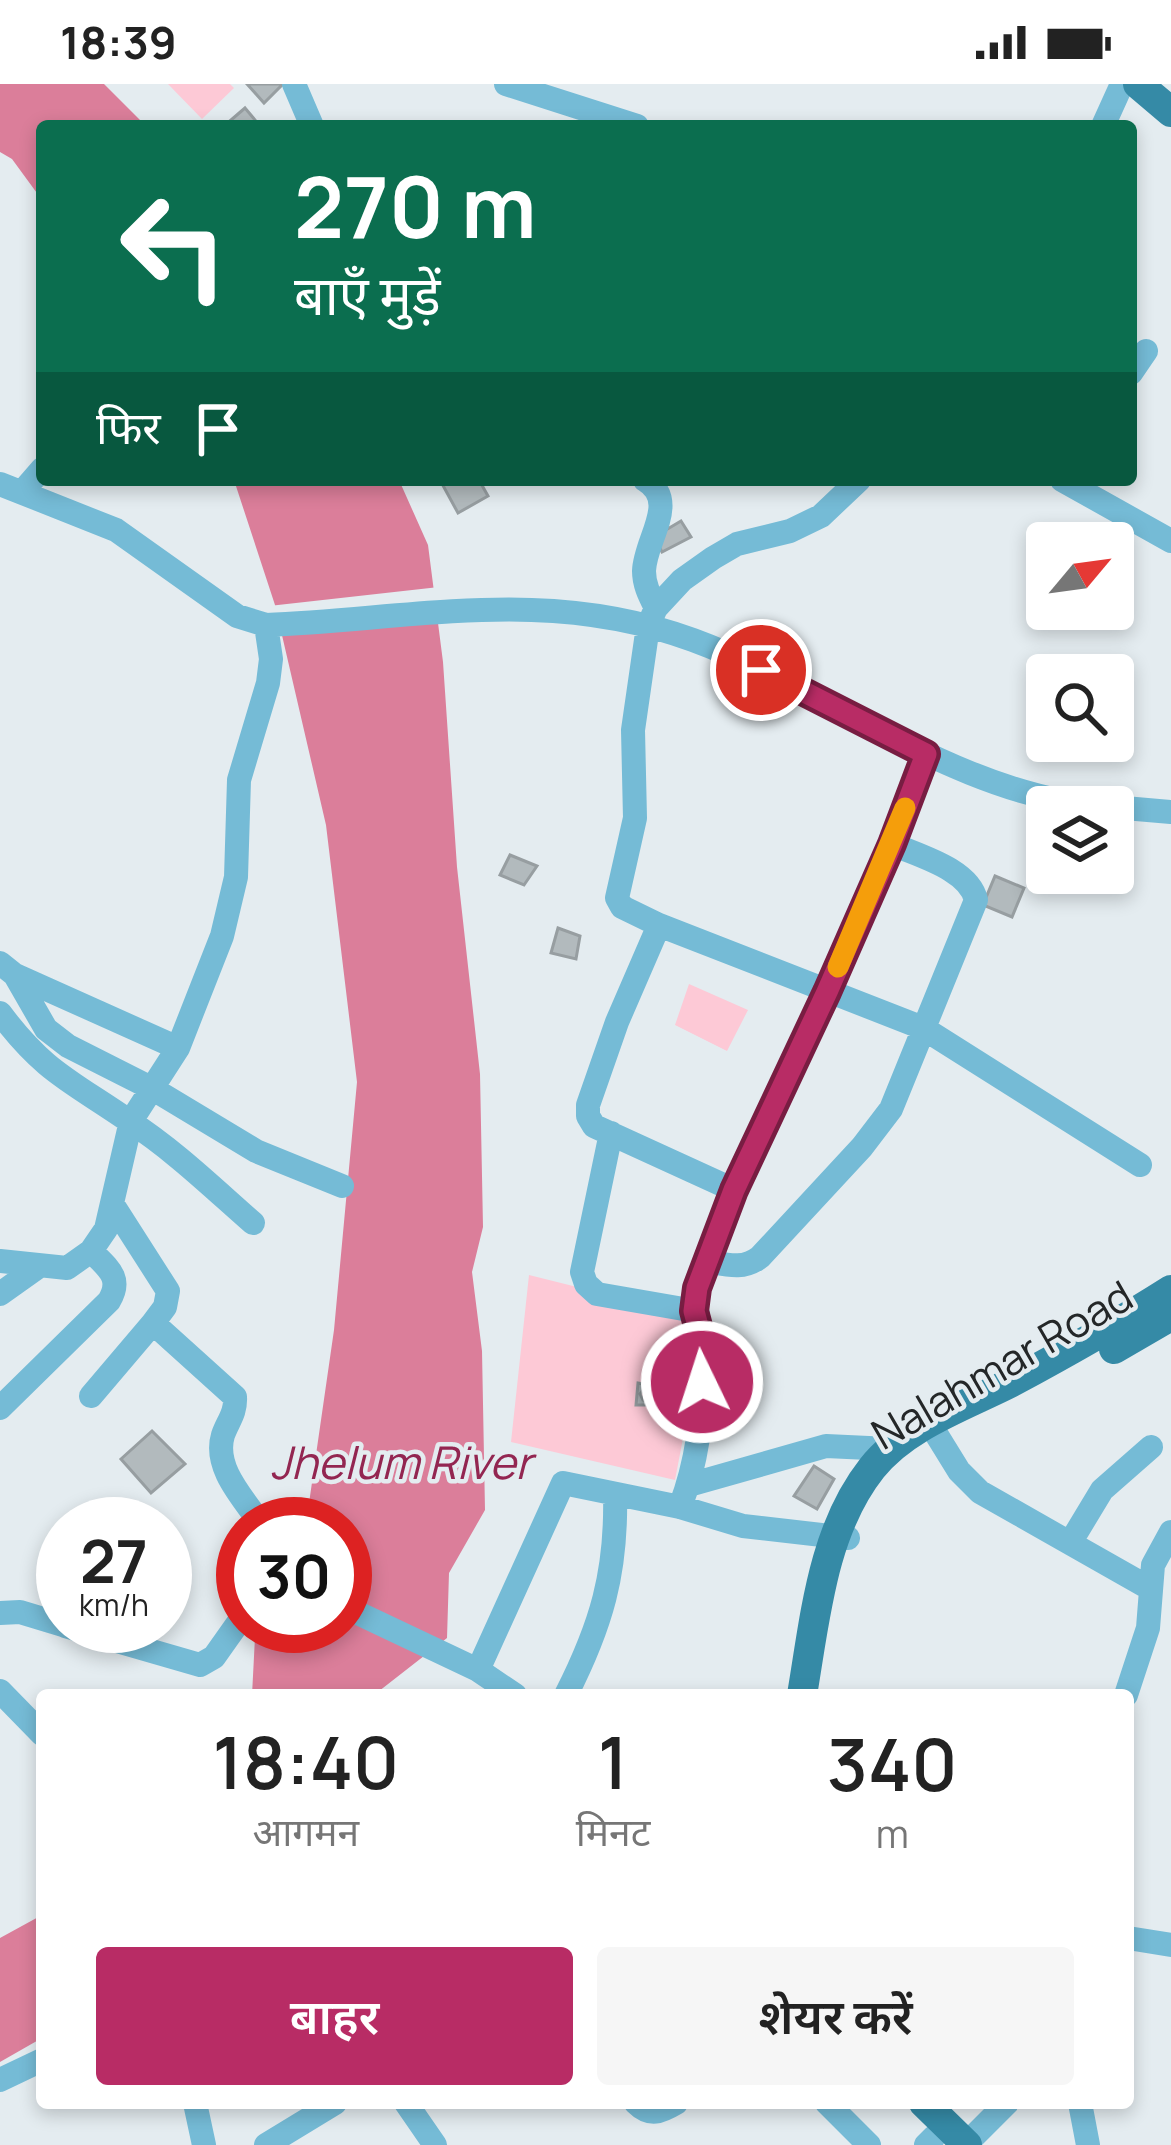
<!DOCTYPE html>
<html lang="hi">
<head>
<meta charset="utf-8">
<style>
  :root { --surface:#fff; --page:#f6f6f6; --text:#222; --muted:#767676; --accent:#b82c65 }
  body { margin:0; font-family:Manrope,"Noto Sans Devanagari",sans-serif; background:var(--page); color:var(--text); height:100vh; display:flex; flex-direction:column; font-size:45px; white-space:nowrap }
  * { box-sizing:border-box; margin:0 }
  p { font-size:39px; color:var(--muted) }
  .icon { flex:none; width:66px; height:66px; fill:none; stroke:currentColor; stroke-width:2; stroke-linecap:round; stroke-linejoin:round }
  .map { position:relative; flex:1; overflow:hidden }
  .panel { position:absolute; left:36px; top:1605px; width:1098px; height:420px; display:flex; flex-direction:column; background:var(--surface); border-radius:12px; box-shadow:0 6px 18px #0003 }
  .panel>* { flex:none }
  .hud { position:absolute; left:36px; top:36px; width:1101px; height:366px; border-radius:12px; box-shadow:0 6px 18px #0003; background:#0b6e4f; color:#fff; overflow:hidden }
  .needle { width:78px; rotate:61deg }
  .tools { position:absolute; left:1026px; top:438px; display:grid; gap:24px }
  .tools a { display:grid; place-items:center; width:108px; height:108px; border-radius:12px; background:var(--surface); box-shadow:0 6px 18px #0003; font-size:60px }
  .speed { position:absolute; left:36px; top:1413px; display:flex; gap:24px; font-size:60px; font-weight:700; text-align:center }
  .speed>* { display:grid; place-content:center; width:156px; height:156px; border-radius:50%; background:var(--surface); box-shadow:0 6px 18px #0003; line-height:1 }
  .speed small { font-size:30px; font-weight:400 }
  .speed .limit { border:18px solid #d22; background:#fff; color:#111 }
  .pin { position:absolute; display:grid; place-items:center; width:102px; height:102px; color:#fff; margin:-51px; border:6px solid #fff; border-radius:50%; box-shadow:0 3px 12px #0007 }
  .me { position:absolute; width:132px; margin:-66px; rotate:356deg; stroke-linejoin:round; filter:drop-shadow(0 0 9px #0008) }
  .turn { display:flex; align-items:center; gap:42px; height:252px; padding:0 60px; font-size:54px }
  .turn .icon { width:156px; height:156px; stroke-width:2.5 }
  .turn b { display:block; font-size:84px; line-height:102px }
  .then { display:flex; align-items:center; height:114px; padding:0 60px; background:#0003; gap:24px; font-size:45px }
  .eta { display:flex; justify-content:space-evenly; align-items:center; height:204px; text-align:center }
  .eta b { font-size:72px; font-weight:600; line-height:84px }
  .button { display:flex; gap:24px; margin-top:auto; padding:24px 60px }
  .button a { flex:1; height:138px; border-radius:12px; background:var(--accent); color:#fff; font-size:48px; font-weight:600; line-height:138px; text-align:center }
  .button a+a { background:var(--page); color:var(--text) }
  .status { display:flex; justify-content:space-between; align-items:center; height:84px; padding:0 60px; background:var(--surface); direction:ltr }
  .status svg { height:33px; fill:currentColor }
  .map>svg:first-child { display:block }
  .green { fill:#fdc9d6 }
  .water { fill:#db7e9a }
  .pier { fill:#e4ecf0 }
  .building { fill:#b2babd; stroke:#979ea1; stroke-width:3; fill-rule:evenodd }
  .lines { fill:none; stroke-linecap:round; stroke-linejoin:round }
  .minor { stroke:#75bbd6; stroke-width:24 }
  .major { stroke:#358aa6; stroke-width:30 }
  .route-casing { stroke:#781d42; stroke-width:30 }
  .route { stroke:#b82c65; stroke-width:21 }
  .slow { stroke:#f59e0b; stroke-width:21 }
  .labels { text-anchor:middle; stroke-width:9; stroke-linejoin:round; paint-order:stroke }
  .street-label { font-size:42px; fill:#242728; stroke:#e4ecf0 }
  .water-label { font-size:45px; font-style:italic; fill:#932651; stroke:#e4ecf0 }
</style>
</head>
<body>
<div class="status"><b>18:39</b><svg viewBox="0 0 49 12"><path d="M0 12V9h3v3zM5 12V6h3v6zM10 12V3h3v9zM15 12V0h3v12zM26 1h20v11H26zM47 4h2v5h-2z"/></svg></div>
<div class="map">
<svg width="1171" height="2061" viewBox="0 0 1171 2061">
  <rect width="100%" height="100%" fill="#e4ecf0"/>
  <path class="green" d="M 168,0 L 230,0 L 234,4 L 202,35 Z
    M 689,900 L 748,926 L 727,967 L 675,941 Z
    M 529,1191 L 693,1232 L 700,1266 L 675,1396 L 511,1358 Z"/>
  <path class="water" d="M 0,0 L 104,0 L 146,42 L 42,42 L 42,116 L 12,75 L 0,68 Z
    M 234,396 L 399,396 L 428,461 L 443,578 L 457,783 L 480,990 L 483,1143 L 472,1188 L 482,1267 L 485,1426 L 449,1489 L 447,1554 L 374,1611 L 252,1611 L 255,1553 L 260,1542 L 345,1542 L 345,1440 L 306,1440 L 334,1246 L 357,998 L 326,741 L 275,521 Z
    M 42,1831 L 42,1954 L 0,1978 L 0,1854 Z"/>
  <path class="pier" d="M 439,503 L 443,532 L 276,551 L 269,522 Z"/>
  <path class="building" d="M 247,0 L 283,0 L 264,19 Z
    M 245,24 L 260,42 L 224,42 Z
    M 440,396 L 479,396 L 488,412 L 458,429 Z
    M 681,437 L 691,453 L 662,468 L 654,453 Z
    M 510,771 L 537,782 L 524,801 L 500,791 Z
    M 995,792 L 1024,804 L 1012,833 L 983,821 Z
    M 558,844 L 580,852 L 576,875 L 551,869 Z
    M 638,1299 L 659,1303 L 658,1321 L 636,1321 ZM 644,1305 L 650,1306 L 656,1320 L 643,1316 L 640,1310 Z
    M 152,1347 L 185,1380 L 151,1409 L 121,1375 Z
    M 814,1382 L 834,1395 L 817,1425 L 794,1412 Z"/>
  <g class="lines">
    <path class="minor" d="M 294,0 L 312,42
      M 506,0 L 637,42
      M 1103,42 L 1122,0
      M 1131,289 L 1146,267
      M 645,396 C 680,417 645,455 644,487 C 644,501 650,512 656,524
      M 1062,396 L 1171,457
      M 0,400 L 116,446 L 237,532 L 266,541 C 414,535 548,502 693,556 C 829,606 960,714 1108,723
      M 22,408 L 42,385
      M 1113,723 L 1171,728
      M 659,841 L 622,823 L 617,814 L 635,734 L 633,646 L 648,542 L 656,524 L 682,496 L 713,474 L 737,460 L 790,447 L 821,432 L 859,396
      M 0,879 L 15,891 L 178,964
      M 15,891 L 46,945 L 68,962 L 153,1005 L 256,1067 L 342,1102
      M 0,929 C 44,988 71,997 129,1037 C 174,1066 213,1104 253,1139
      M 611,1049 L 582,1188 L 586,1200 L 597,1210 L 695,1227
      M 734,1106 L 594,1042 L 588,1032 L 588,1021 L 617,938 L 659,841 L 923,944 L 1140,1081
      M 113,1121 L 168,1207 L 165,1223 L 153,1239 L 235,1313 C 236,1329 228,1337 223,1351 C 213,1384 244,1415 261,1440
      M 0,1177 L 67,1184 L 91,1167 L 106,1145 L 131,1037 L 178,964 L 222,852 L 236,793 L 239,696 L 268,599 L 271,575 L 266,541
      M 707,1177 C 728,1181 743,1186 760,1173 L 862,1063 L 891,1025 L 976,816 C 969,785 919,772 892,760
      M 0,1210 L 38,1183
      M 91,1312 L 153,1239
      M 0,1324 L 109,1217 C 123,1194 108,1184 91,1167
      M 930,1340 L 959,1387 L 980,1408 L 1151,1505
      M 689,1401 L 826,1362 L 890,1365
      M 680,1423 C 698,1377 704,1320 704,1270 C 704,1245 691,1225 699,1199 C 732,1097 784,1003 828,906 C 863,829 896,750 926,670
      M 1070,1459 L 1102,1406 L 1151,1363
      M 345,1523 L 478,1586 L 515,1611
      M 0,1529 L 20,1528 L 63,1541
      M 65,1542 L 200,1581 L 214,1573 L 243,1532
      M 478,1586 L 563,1399 L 680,1423 L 743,1442 L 848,1454
      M 0,1607 L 42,1650
      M 566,1611 C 601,1542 617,1489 615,1410
      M 1126,1611 L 1148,1544 L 1153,1481 L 1171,1448
      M 1128,1854 L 1171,1861
      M 0,1996 L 42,1976
      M 195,2019 L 204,2061
      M 406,2019 L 435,2061
      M 636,2019 C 650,2033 661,2028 676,2019
      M 827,2019 L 869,2061
      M 1080,2019 L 1088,2061
      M 966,2060 L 1007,2019
      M 266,2061 L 335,2019
      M 926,2061 L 934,2053"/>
    <path class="major" d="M 1138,0 L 1171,28
      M 1114,1265 L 1171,1232
      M 802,1611 C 815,1535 822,1447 872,1384 C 905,1342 965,1322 1012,1298 C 1066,1269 1119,1239 1171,1206
      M 924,2019 L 967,2061"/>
  </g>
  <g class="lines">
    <defs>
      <path id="route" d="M 702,1298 L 704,1265 L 694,1227 L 697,1204 L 734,1106 L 827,908 L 892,760 L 926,670 L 761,586"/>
    </defs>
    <use href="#route" class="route-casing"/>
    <use href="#route" class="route"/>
    <path class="slow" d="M 838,883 L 905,724"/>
  </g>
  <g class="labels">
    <g class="street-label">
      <text transform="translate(1002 1281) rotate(-30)" y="15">Nalahmar Road</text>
    </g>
    <g class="water-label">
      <text x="401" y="1395">Jhelum River</text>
    </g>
  </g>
</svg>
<div class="tools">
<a><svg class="needle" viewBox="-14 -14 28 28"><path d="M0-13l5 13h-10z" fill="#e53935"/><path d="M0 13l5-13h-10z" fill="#767676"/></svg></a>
<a><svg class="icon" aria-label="search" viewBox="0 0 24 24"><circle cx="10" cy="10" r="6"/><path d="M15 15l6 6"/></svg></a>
<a><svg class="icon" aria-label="layers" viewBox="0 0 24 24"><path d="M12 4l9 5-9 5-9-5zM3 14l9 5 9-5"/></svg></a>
</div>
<div class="speed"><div>27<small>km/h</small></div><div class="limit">30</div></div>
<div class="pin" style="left:761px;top:586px;background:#d93025"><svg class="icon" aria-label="arrive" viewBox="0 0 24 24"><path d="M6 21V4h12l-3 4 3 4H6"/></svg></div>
<svg class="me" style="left:702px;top:1298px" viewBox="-20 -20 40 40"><circle r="17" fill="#b82c65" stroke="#fff" stroke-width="3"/><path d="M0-11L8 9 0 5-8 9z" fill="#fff"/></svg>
<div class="hud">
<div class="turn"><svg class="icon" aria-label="left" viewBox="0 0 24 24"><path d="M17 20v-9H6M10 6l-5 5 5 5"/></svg><div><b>270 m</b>बाएँ मुड़ें</div></div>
<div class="then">फिर<svg class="icon" aria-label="arrive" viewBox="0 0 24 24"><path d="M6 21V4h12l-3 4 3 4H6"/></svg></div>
</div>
<section class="panel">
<div class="eta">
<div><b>18:40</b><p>आगमन</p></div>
<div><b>1</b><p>मिनट</p></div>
<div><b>340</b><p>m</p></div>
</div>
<div class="button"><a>बाहर</a><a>शेयर करें</a></div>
</section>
</div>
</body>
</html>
